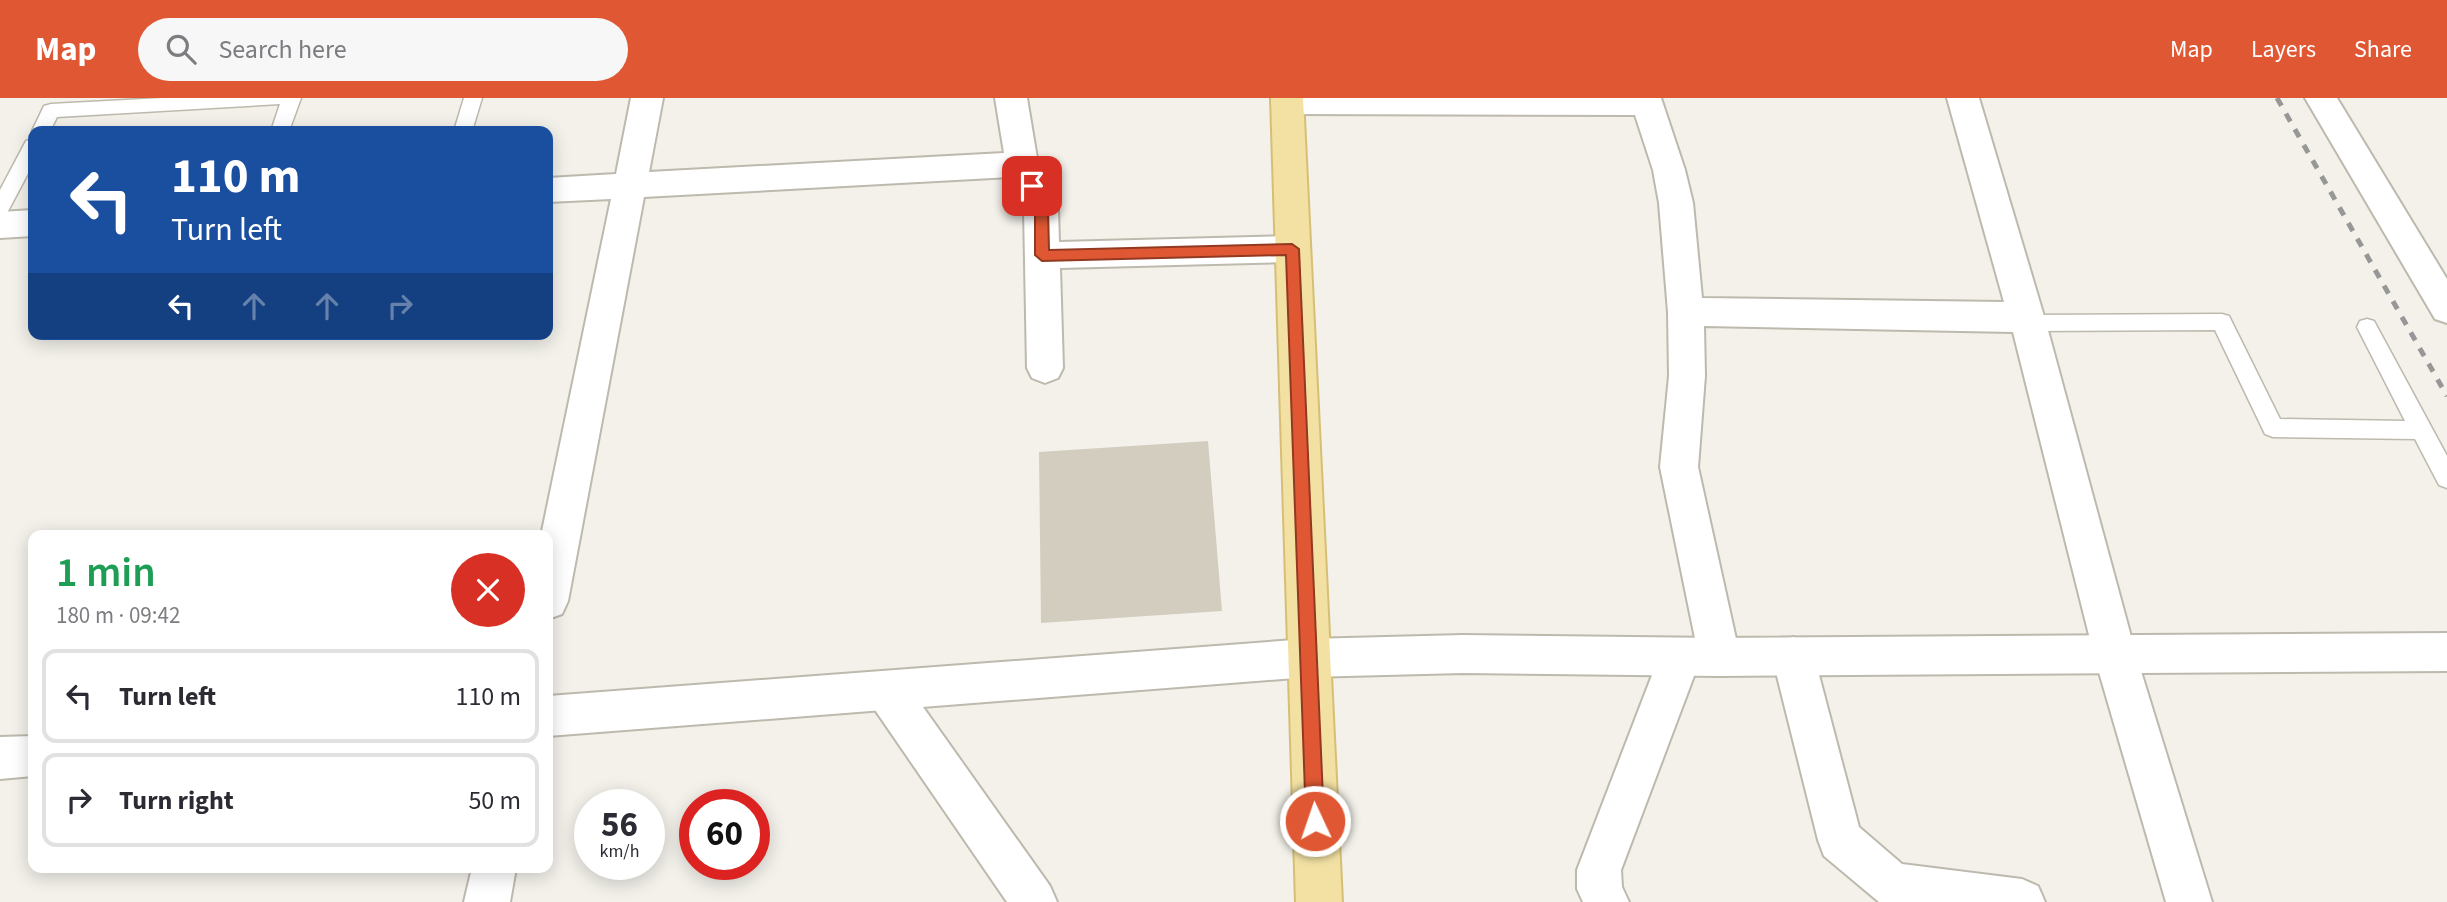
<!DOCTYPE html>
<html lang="en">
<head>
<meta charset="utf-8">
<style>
  :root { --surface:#fff; --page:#f7f7f7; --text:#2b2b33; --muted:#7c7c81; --line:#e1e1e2; --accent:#e05833 }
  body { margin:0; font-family:"Source Sans 3",sans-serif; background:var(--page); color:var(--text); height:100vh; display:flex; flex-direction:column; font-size:26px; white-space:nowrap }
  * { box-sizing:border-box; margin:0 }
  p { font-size:23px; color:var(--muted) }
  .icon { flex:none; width:38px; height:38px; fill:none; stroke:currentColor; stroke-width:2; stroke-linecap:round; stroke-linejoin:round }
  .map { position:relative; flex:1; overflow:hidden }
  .sheet { position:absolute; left:28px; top:432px; width:525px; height:343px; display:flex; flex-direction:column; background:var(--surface); border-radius:14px; box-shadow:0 4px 18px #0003 }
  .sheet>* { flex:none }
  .top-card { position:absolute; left:28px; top:28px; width:525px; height:214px; border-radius:14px; box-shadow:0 4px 18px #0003; background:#1a4fa0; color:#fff; overflow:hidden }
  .speed { position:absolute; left:574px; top:691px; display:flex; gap:14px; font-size:35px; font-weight:700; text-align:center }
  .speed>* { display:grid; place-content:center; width:91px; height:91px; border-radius:50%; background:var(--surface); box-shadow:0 4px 18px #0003; line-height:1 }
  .speed small { font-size:18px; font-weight:400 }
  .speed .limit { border:10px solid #d22; background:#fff; color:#111 }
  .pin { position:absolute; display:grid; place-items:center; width:60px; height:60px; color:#fff; margin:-30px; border-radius:14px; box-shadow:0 4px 10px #0006 }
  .me { position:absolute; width:77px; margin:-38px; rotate:357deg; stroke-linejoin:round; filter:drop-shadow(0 0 5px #0008) }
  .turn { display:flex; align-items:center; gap:24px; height:147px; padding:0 28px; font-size:32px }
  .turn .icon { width:91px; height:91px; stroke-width:2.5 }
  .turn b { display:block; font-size:49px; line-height:60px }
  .lanes { display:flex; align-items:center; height:66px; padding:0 28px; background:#0003; justify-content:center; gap:35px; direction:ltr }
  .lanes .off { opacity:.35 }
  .round { display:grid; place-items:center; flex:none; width:74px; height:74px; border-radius:37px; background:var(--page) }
  .summary { display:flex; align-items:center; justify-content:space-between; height:119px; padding:0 28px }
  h1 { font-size:42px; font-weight:600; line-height:52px; color:#1e9e55 }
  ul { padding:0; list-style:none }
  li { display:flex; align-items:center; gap:21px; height:94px; margin:0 14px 10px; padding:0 14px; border:4px solid var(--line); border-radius:14px }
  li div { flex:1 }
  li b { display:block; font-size:26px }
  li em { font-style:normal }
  header { display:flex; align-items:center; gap:42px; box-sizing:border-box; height:98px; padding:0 35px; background:var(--accent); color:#fff }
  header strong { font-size:33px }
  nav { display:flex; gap:38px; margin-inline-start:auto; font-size:24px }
  .search { width:490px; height:63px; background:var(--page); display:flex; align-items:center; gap:18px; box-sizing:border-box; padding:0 24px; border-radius:38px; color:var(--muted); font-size:26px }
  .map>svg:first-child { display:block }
  .building { fill:#d3cdc0 }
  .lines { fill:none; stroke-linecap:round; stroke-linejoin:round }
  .service-casing { stroke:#bdb9ad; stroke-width:3 }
  .minor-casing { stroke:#bdb9ad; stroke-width:4 }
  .tertiary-casing { stroke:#bdb9ad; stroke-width:4 }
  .primary-casing { stroke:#d6bf75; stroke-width:4 }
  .service { fill:#fff; fill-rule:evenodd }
  .minor { fill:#fff; fill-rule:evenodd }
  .tertiary { fill:#fff; fill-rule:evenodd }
  .primary { fill:#f2e1a3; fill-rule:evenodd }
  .rail { stroke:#979797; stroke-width:5; stroke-dasharray:9 9; stroke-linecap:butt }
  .route { fill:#e05833; stroke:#923921; stroke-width:2 }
</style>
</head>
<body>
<header>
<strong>Map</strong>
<div class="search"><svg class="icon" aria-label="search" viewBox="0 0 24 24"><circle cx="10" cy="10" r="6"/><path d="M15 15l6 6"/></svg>Search here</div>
<nav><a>Map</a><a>Layers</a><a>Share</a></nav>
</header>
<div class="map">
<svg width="2447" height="804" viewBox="0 0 2447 804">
  <rect width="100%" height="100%" fill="#f3f1ea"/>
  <path class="building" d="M 1208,343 L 1222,513 L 1041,525 L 1039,354 Z"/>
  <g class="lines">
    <defs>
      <path id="service" d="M 163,0 L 301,0 L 289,33 L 271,33 L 280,6 L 57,19 L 50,33 L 33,33 L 33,36 L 32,33 L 44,8 L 51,6 Z
        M 464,0 L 482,0 L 472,33 L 454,33 Z
        M 33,41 L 33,66 L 7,115 L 0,117 L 0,92 L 26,43 Z
        M 2222,216 L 2229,218 L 2280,321 L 2405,323 L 2357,229 L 2360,223 L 2367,221 L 2374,223 L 2447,358 L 2447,390 L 2439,387 L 2415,341 L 2273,339 L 2265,336 L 2215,232 L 2028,233 L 2021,231 L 2018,225 L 2021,219 L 2028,217 Z"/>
      <path id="minor" d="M 631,0 L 663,0 L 649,74 L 1004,55 L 995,0 L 1027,0 L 1038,66 L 1058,111 L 1059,144 L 1292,138 L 1304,142 L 1309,151 L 1304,160 L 1292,164 L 1060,170 L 1063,270 L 1058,280 L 1045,285 L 1032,280 L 1027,270 L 1024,111 L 1011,79 L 644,99 L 568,503 L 562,516 L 548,521 L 548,438 L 541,438 L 611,101 L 548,104 L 548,80 L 616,76 Z
        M 1274,0 L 1661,0 L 1685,72 L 1693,105 L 1702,200 L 2004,204 L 1947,0 L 1979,0 L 2046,225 L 2136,557 L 2212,804 L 2166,804 L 2094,557 L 2013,234 L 1704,228 L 1705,278 L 1698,369 L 1740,559 L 1734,572 L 1719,578 L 1704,572 L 1700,562 L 1621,772 L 1622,789 L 1629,804 L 1583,804 L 1577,791 L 1577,772 L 1659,559 L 1665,546 L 1680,540 L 1695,546 L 1697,550 L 1660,369 L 1669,278 L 1668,214 L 1659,105 L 1653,72 L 1635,17 L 1287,16 L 1276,13 L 1271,5 Z
        M 2305,0 L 2337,0 L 2447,181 L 2447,225 L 2435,221 Z
        M 33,112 L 33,138 L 0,140 L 0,114 Z
        M 1793,539 L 1808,545 L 1814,558 L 1859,729 L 1902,766 L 2022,781 L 2038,788 L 2045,804 L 1879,804 L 1824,758 L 1818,742 L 1772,558 L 1778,545 Z
        M 886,573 L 901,578 L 1050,788 L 1057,804 L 1007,804 L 871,606 L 865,592 L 871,578 Z
        M 472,770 L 516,770 L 510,804 L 464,804 Z"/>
      <path id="tertiary" d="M 2447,535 L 2447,573 L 1719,578 L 1463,575 L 1308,579 L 548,638 L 548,598 L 1308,541 L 1463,537 L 1719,540 Z
        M 33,638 L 33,678 L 0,681 L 0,639 Z"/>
      <path id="primary" d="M 1271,0 L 1303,0 L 1342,804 L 1296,804 Z"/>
    </defs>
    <use href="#service" class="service-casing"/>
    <use href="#minor" class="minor-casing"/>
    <use href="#tertiary" class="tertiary-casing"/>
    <use href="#primary" class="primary-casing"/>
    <use href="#service" class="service"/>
    <use href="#minor" class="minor"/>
    <use href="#tertiary" class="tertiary"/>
    <use href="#primary" class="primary"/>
    <path class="rail" d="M 2277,0 L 2447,298"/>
  </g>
  <path class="route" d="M 1032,83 L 1036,85 L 1048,111 L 1049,152 L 1292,146 L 1299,151 L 1324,723 L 1321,729 L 1315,732 L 1309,729 L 1306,723 L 1286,157 L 1042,163 L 1035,157 L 1035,111 L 1025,88 Z"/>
</svg>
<div class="speed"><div>56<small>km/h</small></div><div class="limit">60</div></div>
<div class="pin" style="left:1032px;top:88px;background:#d93025"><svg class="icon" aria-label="arrive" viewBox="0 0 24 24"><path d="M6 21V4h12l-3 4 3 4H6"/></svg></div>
<svg class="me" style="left:1315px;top:723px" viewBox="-20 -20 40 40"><circle r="17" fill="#e05833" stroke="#fff" stroke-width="3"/><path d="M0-11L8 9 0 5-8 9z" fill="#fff"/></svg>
<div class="top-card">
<div class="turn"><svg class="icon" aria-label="left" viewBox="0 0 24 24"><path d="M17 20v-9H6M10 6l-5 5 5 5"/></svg><div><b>110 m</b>Turn left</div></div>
<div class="lanes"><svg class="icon" aria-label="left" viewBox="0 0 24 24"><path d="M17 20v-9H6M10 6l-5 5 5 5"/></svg><svg class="icon off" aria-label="ahead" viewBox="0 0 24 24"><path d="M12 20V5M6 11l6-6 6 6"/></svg><svg class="icon off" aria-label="ahead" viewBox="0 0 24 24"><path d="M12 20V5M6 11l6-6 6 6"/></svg><svg class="icon off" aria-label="right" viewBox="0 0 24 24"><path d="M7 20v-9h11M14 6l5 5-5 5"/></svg></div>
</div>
<section class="sheet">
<div class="summary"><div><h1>1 min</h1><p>180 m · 09:42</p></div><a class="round" style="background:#d93025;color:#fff"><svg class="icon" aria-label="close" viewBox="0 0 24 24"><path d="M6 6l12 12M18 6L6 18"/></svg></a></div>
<ul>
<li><svg class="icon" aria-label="left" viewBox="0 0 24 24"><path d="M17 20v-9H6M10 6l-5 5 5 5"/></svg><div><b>Turn left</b></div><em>110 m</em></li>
<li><svg class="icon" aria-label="right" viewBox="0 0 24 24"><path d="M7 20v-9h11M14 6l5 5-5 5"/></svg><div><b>Turn right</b></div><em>50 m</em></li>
</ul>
</section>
</div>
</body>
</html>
